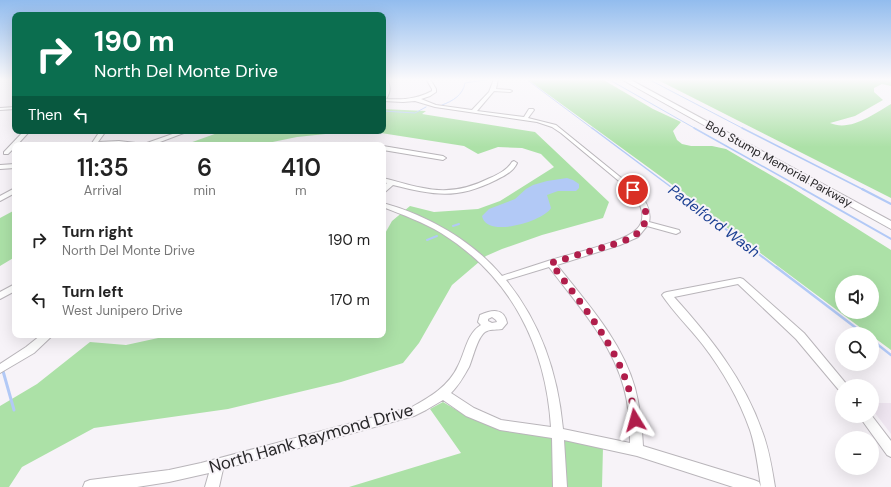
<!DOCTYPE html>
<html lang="en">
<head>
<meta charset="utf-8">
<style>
  :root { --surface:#fff; --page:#f2f2f2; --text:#222; --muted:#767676 }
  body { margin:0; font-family:"DM Sans",sans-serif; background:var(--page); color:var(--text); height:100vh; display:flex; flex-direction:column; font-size:15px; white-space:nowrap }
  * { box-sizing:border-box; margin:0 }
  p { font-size:13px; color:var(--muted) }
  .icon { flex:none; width:22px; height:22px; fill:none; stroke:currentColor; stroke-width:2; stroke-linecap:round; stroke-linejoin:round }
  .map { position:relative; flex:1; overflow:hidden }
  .details { position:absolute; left:12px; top:142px; width:374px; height:196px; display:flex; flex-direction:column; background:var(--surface); border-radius:8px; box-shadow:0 4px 16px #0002 }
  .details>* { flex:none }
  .guide { position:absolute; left:12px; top:12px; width:374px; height:122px; border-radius:8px; box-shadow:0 4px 16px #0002; background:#0b6e4f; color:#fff; overflow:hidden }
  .tools { position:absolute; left:835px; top:275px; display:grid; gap:8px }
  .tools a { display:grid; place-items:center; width:44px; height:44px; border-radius:50%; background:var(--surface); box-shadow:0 4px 16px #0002; font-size:20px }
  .pin { position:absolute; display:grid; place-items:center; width:34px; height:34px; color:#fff; margin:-17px; border:2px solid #fff; border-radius:50%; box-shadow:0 1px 4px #0007 }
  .me { position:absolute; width:44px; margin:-22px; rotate:352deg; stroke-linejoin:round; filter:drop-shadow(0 0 3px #0008) }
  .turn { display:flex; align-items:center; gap:14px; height:84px; padding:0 16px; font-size:18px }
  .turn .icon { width:52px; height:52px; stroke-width:2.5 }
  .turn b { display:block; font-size:28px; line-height:34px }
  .then { display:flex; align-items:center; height:38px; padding:0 16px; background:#0003; gap:8px; font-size:15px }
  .eta { display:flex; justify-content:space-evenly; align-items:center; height:68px; text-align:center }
  .eta b { font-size:24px; font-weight:600; line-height:28px }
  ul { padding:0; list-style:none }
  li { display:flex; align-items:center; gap:12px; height:60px; padding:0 16px }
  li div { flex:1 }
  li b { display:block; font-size:15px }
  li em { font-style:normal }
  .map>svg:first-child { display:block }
  .built { fill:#eee5f0 }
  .green { fill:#ace1a7; fill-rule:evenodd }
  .water { fill:#b2c9f6 }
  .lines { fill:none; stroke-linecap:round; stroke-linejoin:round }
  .stream-far4 { stroke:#b2c9f6; stroke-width:1 }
  .stream-far3 { stroke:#b2c9f6; stroke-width:1.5 }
  .stream-far2 { stroke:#b2c9f6; stroke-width:2 }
  .stream-far1 { stroke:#b2c9f6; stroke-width:2.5 }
  .stream { stroke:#b2c9f6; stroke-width:3 }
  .minor-casing { stroke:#b9b5ba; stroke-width:2 }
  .highway-casing { stroke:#b9b5ba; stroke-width:2 }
  .minor { fill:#fff; fill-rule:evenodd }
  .highway { fill:#fff; fill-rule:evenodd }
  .route { stroke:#b01e4b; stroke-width:7; stroke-dasharray:0 12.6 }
  .labels { text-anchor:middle; stroke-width:4; stroke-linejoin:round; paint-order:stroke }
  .far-street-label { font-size:12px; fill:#282729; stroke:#f7f3f8 }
  .water-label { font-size:15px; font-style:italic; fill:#1c4093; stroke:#f7f3f8 }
  .near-street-label { font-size:17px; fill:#282729; stroke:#f7f3f8 }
</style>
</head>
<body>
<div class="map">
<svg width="891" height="487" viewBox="0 0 891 487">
  <rect width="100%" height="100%" fill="#f7f3f8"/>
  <path class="built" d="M 872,403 L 891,403 L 891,434 L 872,409 Z"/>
  <path class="green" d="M 527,79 L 602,79 L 653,109 L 681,122 L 673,131 L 677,140 L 682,144 L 691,146 L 712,146 L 726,149 L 791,187 L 891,250 L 891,350 L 872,336 L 872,334 L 869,334 L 736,235 L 689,197 ZM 842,282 L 872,282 L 872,312 L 842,312 Z
    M 656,79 L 891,79 L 891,86 L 882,84 L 874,88 L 874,92 L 883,100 L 855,116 L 830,123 C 850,132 874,114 891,104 L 891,198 Z
    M 383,109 L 426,111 L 422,114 L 535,132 L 609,202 L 603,218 L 542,235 L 502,249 L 486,256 L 452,285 L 419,343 L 403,363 L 341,382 L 228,409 L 94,428 L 22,467 L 9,487 L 0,487 L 0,406 L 37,384 L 90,342 L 126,345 L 172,335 L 383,335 L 383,237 L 392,221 L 410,206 L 434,212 L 478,209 L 500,201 L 554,167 L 541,154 L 522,148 L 498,147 L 478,154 L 464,146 L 381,133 L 354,131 L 297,137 L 258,145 L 184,145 L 223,131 L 383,131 Z
    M 15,210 L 15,257 L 0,266 L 0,218 Z
    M 443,402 L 463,414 L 509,431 L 603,447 L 602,487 L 349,487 L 461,453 L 430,409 Z"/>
  <path class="water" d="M 567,178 L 573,180 L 579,184 L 579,188 L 576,191 L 558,191 L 547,195 L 551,208 C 544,221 486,239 482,216 L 489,209 L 515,199 L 526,189 L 533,185 L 547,181 Z"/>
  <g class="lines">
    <path class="stream-far4" d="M 526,79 L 593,129
      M 608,79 L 696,129
      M 648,79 L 744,129
      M 442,105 C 453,101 463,95 465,83 L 491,79
      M 383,111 L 415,113 L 426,107"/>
    <path class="stream-far3" d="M 592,128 L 675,190
      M 694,128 L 805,190
      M 742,128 L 864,190"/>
    <path class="stream-far2" d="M 673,189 L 777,268
      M 803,189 L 891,239
      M 862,189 L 891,204
      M 453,226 L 459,224
      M 427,240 L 437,236"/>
    <path class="stream-far1" d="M 776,267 L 864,334
      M 872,340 L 891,355"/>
    <path class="stream" d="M 3,371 L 14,410"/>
    <defs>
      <path id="minor" d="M 383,79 L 386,79 C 391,86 391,91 386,99 C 403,100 417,99 432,91 L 432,89 L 426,79 L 430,79 L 436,89 L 436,92 L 430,96 L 421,99 L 436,105 L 472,110 L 489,92 L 494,79 L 498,79 L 496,89 L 510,90 L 512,91 L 510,92 L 494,91 L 477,111 L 524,117 L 529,109 L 533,109 L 534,110 L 528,118 L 556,125 L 635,189 C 644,198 652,209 649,222 L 679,230 L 680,232 L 676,234 L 647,226 L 638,237 L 620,245 L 557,265 C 586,302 622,341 635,388 C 640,407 642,426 643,446 L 754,480 L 759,482 L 761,487 L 733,487 L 637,456 L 564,440 L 567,487 L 553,487 L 552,438 L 500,430 L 466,416 L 443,400 L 426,410 L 414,416 L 223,469 L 219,487 L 205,487 L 209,473 L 169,482 L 137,487 L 83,487 L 85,482 L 90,480 L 169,470 L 201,463 L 412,407 C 430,397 449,386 458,366 C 465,353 467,333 481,325 L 478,322 L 480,315 C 491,310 504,307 507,323 L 502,329 C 498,330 491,329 487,331 C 478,334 473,358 469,367 C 464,376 459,385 451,393 L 474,408 L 501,420 L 551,427 C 546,347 512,277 441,233 C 423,222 403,215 383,207 L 383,203 C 427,215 473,241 502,276 C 517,271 533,266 548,261 C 568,254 624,243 637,229 C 648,218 640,201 631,191 L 561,133 L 552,127 L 537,122 L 435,107 L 415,101 L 403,102 L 383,101 L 383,97 L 386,90 ZM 549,267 C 577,304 612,342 624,388 C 629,406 630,424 630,443 L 563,429 C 558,374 541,323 506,280 ZM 492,317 L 496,320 L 497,322 L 492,323 L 488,321 L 488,319 Z
        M 15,107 L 15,109 L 0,110 L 0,108 Z
        M 100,131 L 106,131 L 98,142 L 119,141 L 144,144 L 181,131 L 189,131 L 152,145 L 78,145 L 81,143 L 92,143 Z
        M 23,132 L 28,133 L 17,145 L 15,145 L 15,147 L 8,154 L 4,154 L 4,152 Z
        M 338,143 L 368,143 L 371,145 L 335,145 Z
        M 383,146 L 443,156 L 446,158 L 443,160 L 383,150 Z
        M 514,161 L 517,163 C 513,172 504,176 496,180 C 456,200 434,195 393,185 L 385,192 L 383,193 L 383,187 L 387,183 L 383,182 L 383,178 C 426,189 448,199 490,178 C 499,174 507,170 512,162 Z
        M 15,164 L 15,168 L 0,169 L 0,165 Z
        M 15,188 L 15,193 L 0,201 L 0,196 Z
        M 740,278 L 743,279 L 804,333 L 848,386 L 842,386 L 842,391 L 838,389 L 796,339 L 738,284 L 674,297 C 710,337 744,379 762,431 C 769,449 772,468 775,487 L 761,487 C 758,468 756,448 750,430 C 739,399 723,371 703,345 C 690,328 674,313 662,295 L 664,293 L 667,292 Z
        M 15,284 L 15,291 L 0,299 L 0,292 Z
        M 41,335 L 53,335 L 34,353 L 0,373 L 0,364 L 26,347 Z
        M 859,416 L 872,416 L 891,441 L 891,457 L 887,455 Z"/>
      <path id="highway" d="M 621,79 L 629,79 L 891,221 L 891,229 Z"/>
    </defs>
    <use href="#minor" class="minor-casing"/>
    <use href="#highway" class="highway-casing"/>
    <use href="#minor" class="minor"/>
    <use href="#highway" class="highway"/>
  </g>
  <linearGradient id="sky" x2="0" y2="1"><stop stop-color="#92bcee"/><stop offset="0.54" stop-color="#fbfafc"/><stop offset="1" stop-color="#fbfafc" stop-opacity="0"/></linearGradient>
  <rect width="891" height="147" fill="url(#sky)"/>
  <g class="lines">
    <path class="route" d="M 633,190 C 646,202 653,222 635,235 C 627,241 614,244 604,247 C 586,252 568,258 551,263 C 586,311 629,358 635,420"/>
  </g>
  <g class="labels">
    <g class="far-street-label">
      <text transform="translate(779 164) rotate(29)" y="4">Bob Stump Memorial Parkway</text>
    </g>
    <g class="water-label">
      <text transform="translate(714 221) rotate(37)" y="5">Padelford Wash</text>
    </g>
    <g class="near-street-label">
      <text transform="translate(311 438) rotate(-16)" y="6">North Hank Raymond Drive</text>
    </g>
  </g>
</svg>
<div class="tools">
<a><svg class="icon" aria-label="sound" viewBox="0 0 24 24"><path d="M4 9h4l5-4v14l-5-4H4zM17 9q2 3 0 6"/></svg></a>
<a><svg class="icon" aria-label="search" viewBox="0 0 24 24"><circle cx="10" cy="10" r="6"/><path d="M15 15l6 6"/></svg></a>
<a>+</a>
<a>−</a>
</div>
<div class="pin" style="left:633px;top:190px;background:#d93025"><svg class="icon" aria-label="arrive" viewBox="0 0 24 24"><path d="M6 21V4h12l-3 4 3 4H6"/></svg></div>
<svg class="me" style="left:635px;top:420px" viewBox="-20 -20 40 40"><path d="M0-17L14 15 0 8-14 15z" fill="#b01e4b" stroke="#fff" stroke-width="4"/></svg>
<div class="guide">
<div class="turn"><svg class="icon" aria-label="right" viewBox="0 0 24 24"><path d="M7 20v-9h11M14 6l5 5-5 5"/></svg><div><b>190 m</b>North Del Monte Drive</div></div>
<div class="then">Then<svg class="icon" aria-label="left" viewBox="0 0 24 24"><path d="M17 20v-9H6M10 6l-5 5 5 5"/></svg></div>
</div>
<section class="details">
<div class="eta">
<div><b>11:35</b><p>Arrival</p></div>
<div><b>6</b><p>min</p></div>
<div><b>410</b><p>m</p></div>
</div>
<ul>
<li><svg class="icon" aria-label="right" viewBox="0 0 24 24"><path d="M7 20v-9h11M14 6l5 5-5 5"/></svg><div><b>Turn right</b><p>North Del Monte Drive</p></div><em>190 m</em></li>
<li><svg class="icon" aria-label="left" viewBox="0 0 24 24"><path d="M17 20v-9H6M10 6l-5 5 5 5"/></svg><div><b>Turn left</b><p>West Junipero Drive</p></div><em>170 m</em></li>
</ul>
</section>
</div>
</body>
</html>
